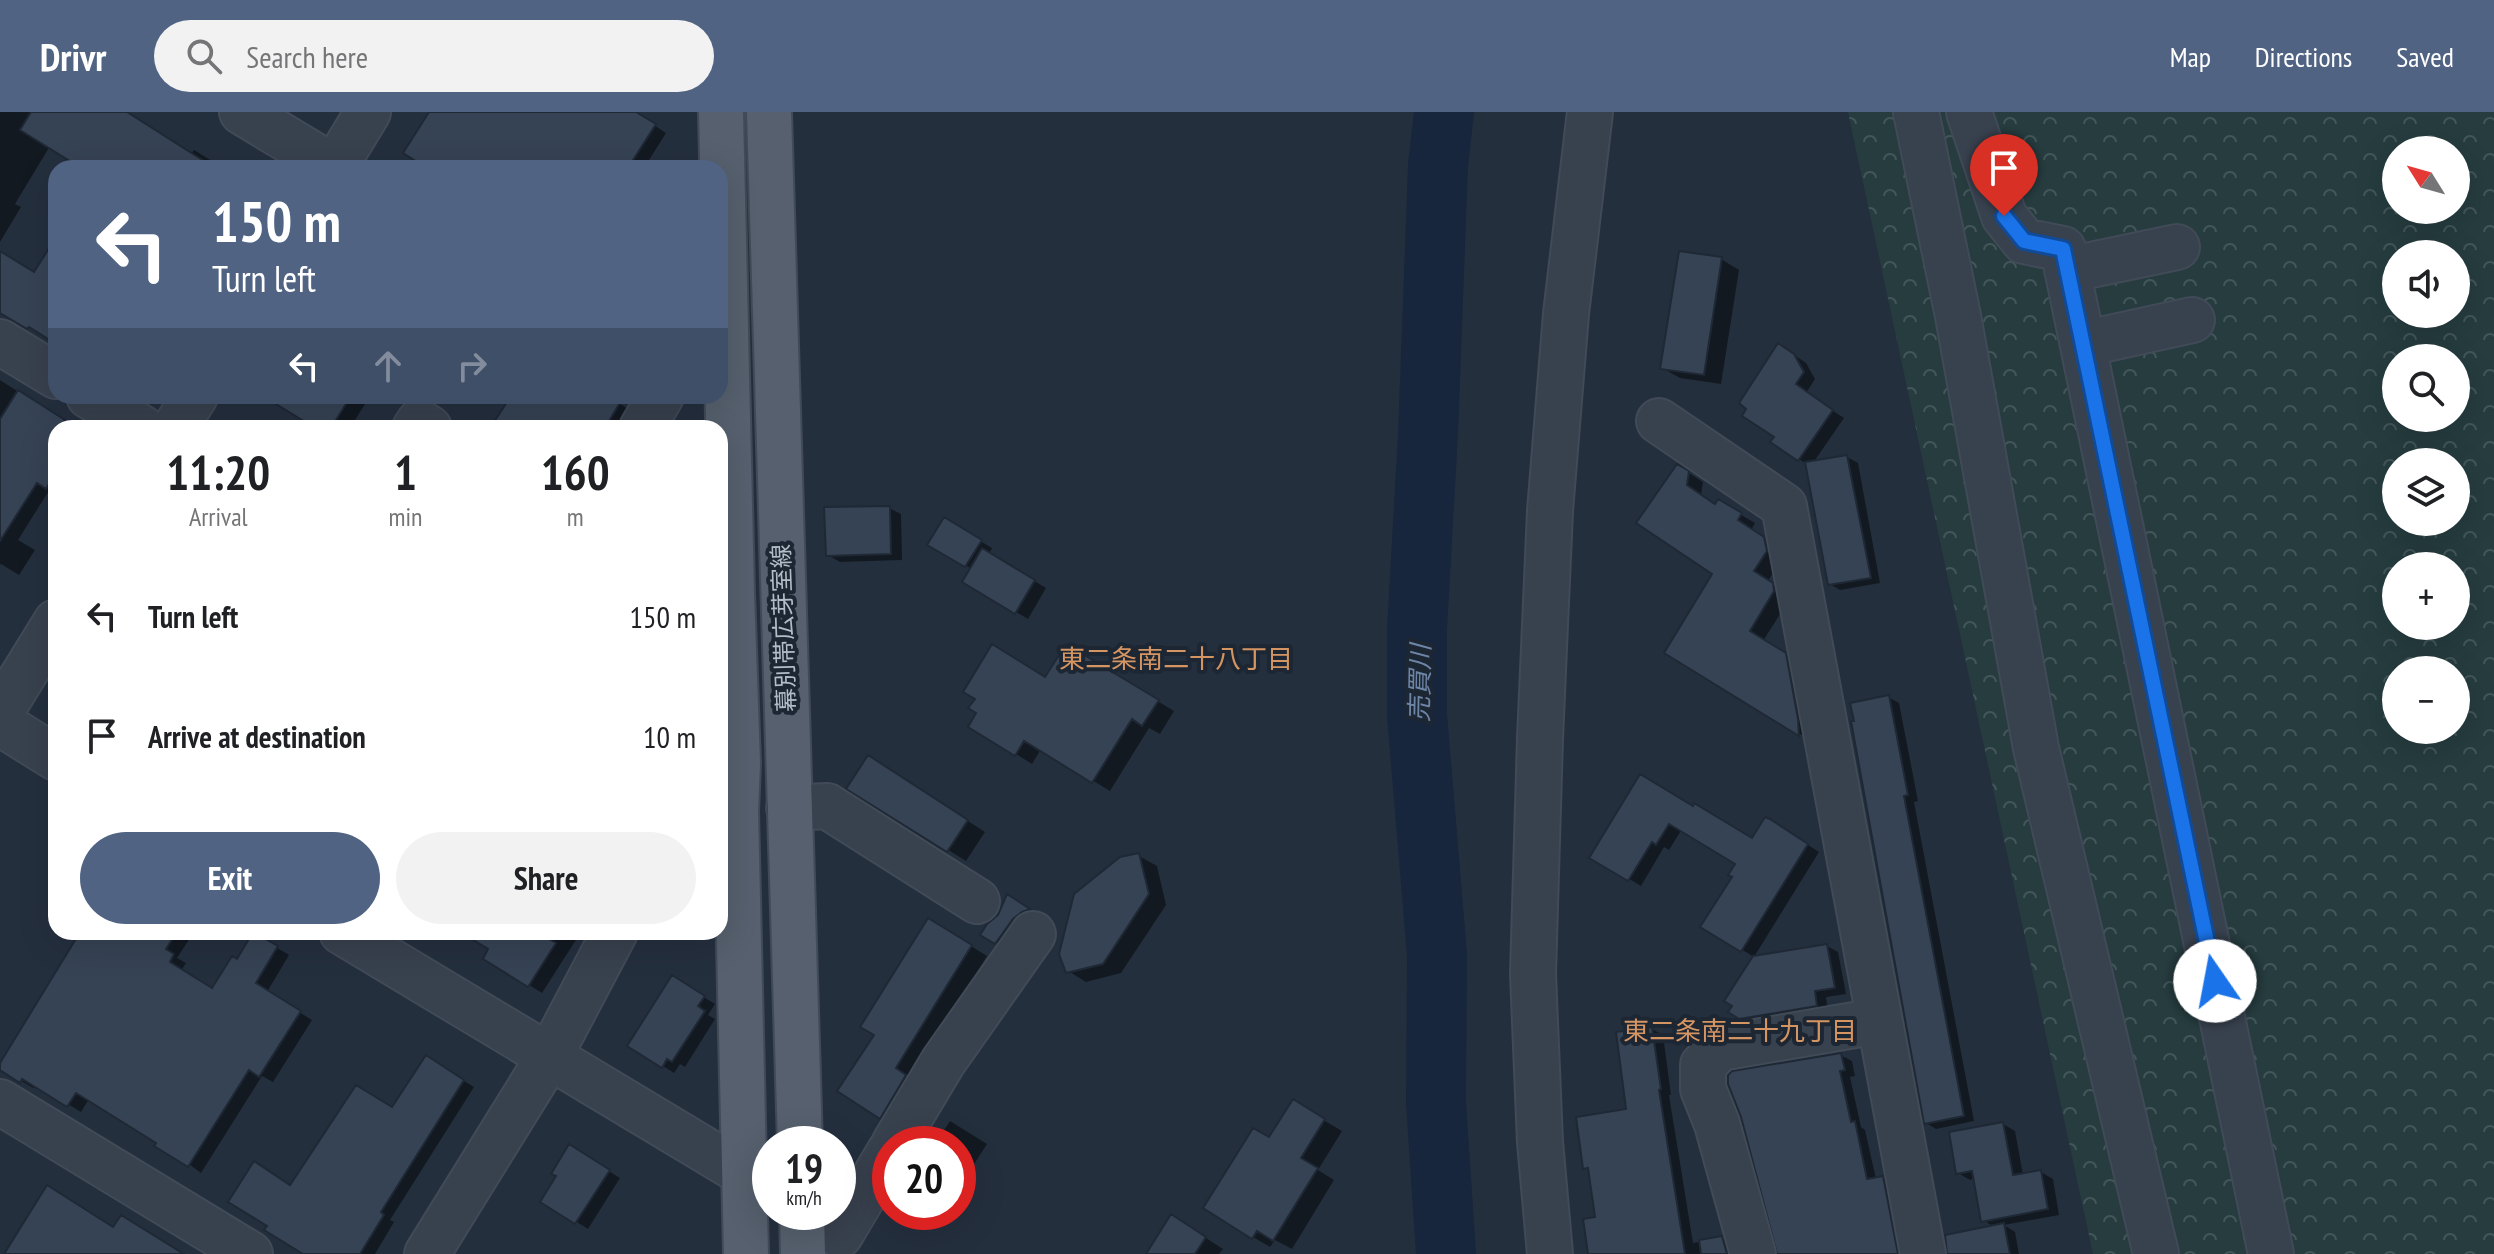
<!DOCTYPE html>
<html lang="en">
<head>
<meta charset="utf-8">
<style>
  :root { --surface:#fff; --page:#f2f2f2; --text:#202124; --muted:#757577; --accent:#506383 }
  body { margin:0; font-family:"PT Sans Narrow","Noto Sans JP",sans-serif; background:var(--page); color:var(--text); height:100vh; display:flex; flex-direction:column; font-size:30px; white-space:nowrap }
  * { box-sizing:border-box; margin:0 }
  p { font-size:26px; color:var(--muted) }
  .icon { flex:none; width:44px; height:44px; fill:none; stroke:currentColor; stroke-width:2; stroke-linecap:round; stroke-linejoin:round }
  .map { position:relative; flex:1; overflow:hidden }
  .side { position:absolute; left:48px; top:308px; width:680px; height:520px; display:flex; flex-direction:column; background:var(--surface); border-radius:24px; box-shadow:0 8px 32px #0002 }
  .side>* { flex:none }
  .banner { position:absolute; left:48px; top:48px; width:680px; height:244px; border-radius:24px; box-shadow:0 8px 32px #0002; background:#506383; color:#fff; overflow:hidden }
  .needle { width:52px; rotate:307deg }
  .controls { position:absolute; left:2382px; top:24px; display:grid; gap:16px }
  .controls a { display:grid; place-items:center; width:88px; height:88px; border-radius:50%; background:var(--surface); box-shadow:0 8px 32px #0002; font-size:40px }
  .speed { position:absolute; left:752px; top:1014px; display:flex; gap:16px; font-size:40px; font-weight:700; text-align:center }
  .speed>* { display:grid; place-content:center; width:104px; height:104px; border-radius:50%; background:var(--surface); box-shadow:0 8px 32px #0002; line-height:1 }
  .speed small { font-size:20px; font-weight:400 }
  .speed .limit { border:12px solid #d22; background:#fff; color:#111 }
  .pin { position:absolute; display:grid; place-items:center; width:68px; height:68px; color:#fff; margin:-82px -34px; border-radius:50% 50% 50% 0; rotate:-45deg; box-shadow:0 0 8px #0007 }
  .pin .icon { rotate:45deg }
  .me { position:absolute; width:88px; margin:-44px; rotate:348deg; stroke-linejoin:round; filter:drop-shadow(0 0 6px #0008) }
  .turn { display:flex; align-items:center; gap:28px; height:168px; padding:0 32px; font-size:36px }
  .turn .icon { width:104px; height:104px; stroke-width:2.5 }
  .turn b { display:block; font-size:56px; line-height:68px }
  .lanes { display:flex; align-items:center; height:76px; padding:0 32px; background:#0003; justify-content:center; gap:40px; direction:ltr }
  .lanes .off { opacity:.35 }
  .eta { display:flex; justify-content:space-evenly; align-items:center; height:136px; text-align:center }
  .eta b { font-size:48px; font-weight:600; line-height:56px }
  .action { display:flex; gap:16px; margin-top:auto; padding:16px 32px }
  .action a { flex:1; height:92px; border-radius:48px; background:var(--accent); color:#fff; font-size:32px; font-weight:600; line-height:92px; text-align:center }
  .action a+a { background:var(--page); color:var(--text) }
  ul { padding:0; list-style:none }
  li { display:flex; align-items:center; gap:24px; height:120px; padding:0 32px }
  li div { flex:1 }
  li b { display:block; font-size:30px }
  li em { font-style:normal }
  header { display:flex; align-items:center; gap:48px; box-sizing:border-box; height:112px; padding:0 40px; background:var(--accent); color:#fff }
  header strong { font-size:38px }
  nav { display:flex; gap:44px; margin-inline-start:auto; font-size:28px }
  .search { width:560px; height:72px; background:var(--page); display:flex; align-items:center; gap:20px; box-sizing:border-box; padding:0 28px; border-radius:44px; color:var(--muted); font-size:30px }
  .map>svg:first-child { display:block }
  .park { fill:url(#park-crowns); fill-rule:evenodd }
  .shadow { fill:#0007 }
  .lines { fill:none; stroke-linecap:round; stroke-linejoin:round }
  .river { stroke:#17263c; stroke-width:60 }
  .building { fill:#364354; stroke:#1f2835; stroke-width:2 }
  .minor-casing { stroke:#414a57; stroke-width:48 }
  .major-casing { stroke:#414a57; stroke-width:48 }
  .minor { stroke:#38414e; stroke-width:44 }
  .major { stroke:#56606e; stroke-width:44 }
  .route-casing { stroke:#114b97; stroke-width:20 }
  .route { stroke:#1a73e8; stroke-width:14 }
  .labels { text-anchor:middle; stroke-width:8; stroke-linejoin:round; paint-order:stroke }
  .street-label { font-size:24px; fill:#b4bcc9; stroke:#1d2633 }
  .neighbourhood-label { font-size:26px; fill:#d59563; stroke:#1d2633 }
  .water-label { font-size:26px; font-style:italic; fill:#6d86a8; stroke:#1d2633 }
</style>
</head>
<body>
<header>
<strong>Drivr</strong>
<div class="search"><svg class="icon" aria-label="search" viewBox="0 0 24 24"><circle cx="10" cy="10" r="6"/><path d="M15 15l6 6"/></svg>Search here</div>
<nav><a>Map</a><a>Directions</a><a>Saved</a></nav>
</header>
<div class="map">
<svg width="2494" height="1142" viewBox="0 0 2494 1142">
  <defs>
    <pattern id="park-crowns" width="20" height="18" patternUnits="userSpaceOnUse" patternTransform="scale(2)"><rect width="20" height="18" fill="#263c3f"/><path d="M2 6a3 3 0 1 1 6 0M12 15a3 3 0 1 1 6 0" fill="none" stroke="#435659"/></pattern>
  </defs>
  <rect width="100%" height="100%" fill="#242f3e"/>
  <path class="park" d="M 1848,0 L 2494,0 L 2494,1142 L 2093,1142 ZM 2396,38 L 2456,38 L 2456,98 L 2396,98 ZM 2396,142 L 2456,142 L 2456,202 L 2396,202 ZM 2396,246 L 2456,246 L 2456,306 L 2396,306 ZM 2396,350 L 2456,350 L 2456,410 L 2396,410 ZM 2396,454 L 2456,454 L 2456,514 L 2396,514 ZM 2396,558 L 2456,558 L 2456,618 L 2396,618 Z"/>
  <path class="shadow" d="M 0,0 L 125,0 L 191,42 L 194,38 L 223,56 L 225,52 L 232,56 L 84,56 L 50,34 L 15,92 L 21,95 L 0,130 Z
    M 431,0 L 634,0 L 666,21 L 644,56 L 431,56 Z
    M 1721,147 L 1739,158 L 1721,272 L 1680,266 L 1662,256 Z
    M 1790,240 L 1806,251 L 1815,267 L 1806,281 L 1844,306 L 1813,351 L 1847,345 L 1858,351 L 1880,471 L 1840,478 L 1830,472 L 1808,353 L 1799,347 L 1776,324 Z
    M 0,268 L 75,316 L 56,316 L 56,380 L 50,377 L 18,428 L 35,438 L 19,463 L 1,452 L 0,453 Z
    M 272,284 L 370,284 L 350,316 L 301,316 L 306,308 Z
    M 505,284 L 607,284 L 633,300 L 629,316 L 493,316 L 511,288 Z
    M 1678,354 L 1703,370 L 1701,383 L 1716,394 L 1719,390 L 1755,411 L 1751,418 L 1779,436 L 1781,448 L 1768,469 L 1787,482 L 1789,488 L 1763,529 L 1800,552 L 1813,630 L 1667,540 L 1715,462 Z
    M 889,396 L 901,402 L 902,448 L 840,450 L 828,443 Z
    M 945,408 L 992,436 L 989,442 L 1046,476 L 1028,507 L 965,470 L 972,457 L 930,432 Z
    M 1067,534 L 1174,599 L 1160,622 L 1149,616 L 1110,679 L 1041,637 L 1032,652 L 1016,642 Z
    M 1888,585 L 1899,591 L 1918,689 L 1914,690 L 1974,1009 L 1936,1017 L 1926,1011 Z
    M 886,656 L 985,720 L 966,749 L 849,676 Z
    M 1641,665 L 1753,728 L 1782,716 L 1819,740 L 1754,845 L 1703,814 L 1734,765 L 1738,752 L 1682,717 L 1669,738 L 1664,735 L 1641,774 L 1592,745 Z
    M 1139,744 L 1157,754 L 1166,793 L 1121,861 L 1086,870 L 1068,859 Z
    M 1019,791 L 1039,804 L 1008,837 L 983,822 Z
    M 929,808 L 987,844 L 911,966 L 897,1014 L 881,1005 L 877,923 Z
    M 82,820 L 194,820 L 177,846 L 186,851 L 181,859 L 213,879 L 238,850 L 254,822 L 289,843 L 267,880 L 312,908 L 273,970 L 262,964 L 201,1061 L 159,1030 L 89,987 L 81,1000 L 36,973 L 33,976 L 0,956 Z
    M 441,820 L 454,820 L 450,825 Z
    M 464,820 L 581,820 L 542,881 L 485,846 L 491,837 Z
    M 1827,834 L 1838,840 L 1846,882 L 1826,885 L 1828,900 L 1753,913 L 1730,900 Z
    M 684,873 L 715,892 L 708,903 L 715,907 L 685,955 L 680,952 L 674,961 L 663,954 Z
    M 1652,917 L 1663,923 L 1671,983 L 1669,983 L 1693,1131 L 1722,1126 L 1733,1133 L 1736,1142 L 1590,1142 L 1597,1106 L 1591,1059 L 1585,1056 L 1628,999 Z
    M 1840,943 L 1852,949 L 1855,964 L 1850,965 L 1861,1015 L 1865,1018 L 1876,1067 L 1883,1066 L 1894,1072 L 1908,1142 L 1779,1142 Z
    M 426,946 L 474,975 L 390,1108 L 394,1110 L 375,1142 L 308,1142 L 291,1075 L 393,997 Z
    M 1293,990 L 1342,1019 L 1318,1058 L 1334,1068 L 1292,1137 L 1275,1128 L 1270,1135 L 1253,1125 L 1270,1028 Z
    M 950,1009 L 987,1032 L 958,1077 L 958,1032 L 935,1032 Z
    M 2003,1012 L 2015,1019 L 2023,1063 L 2041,1060 L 2053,1067 L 2059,1103 L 2004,1113 L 2015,1120 L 2019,1142 L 1948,1142 L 1994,1115 L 1983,1108 L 1975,1066 L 1970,1068 L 1958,1061 Z
    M 570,1035 L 620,1066 L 588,1117 L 543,1089 L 558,1064 Z
    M 922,1100 L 943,1100 L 937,1109 Z
    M 1189,1115 L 1223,1137 L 1219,1142 L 1148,1142 Z"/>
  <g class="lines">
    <path class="river" d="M 1444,0 L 1438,53 L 1428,322 L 1417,517 L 1417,603 L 1437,843 L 1436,990 L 1446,1142"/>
  </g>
  <path class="building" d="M 31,0 L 127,0 L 215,56 L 81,56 L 20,18 Z
    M 429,0 L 636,0 L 656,12 L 628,56 L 427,56 L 403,41 Z
    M 56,125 L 56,232 L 29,215 L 27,217 L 0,201 L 0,139 L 34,160 Z
    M 1679,139 L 1722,145 L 1704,263 L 1660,257 Z
    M 1778,231 L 1794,242 L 1804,260 L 1796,272 L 1833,298 L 1798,349 L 1770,330 L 1774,325 L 1742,304 L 1746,297 L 1739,291 Z
    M 18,278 L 65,308 L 59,316 L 56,316 L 56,360 L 46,377 L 37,371 L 0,429 L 0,307 Z
    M 263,284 L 351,284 L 331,316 L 315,316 Z
    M 511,284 L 624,284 L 605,316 L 490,316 Z
    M 1847,343 L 1871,466 L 1828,473 L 1805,350 Z
    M 1677,352 L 1689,359 L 1687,373 L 1715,392 L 1718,387 L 1742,401 L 1738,408 L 1764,425 L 1767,439 L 1754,459 L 1773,471 L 1774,479 L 1750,519 L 1786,541 L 1798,607 L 1799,624 L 1664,541 L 1712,462 L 1636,411 Z
    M 890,394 L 891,442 L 826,444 L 824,395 Z
    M 944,405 L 982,428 L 965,455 L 927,433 Z
    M 982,436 L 1035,468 L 1015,502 L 962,470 Z
    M 992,532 L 1045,565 L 1066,532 L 1159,588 L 1142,614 L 1132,607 L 1092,671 L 1024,629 L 1015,644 L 968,615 L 976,601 L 968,596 L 975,587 L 963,580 Z
    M 1889,583 L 1908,683 L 1904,684 L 1964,1004 L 1924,1012 L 1851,609 L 1854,609 L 1850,591 Z
    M 868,643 L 968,708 L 947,740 L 846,677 Z
    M 1640,662 L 1693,694 L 1694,691 L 1752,726 L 1765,705 L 1770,707 L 1808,732 L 1741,840 L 1700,815 L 1732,765 L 1728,763 L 1735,752 L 1669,712 L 1656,733 L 1652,730 L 1628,769 L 1589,746 Z
    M 1139,741 L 1149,782 L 1103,852 L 1066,861 L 1059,842 L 1074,782 L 1120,745 Z
    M 1007,782 L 1030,797 L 1022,800 L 1013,807 L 995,832 L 980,823 L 987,812 L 998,803 Z
    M 928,806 L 972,833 L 896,956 L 906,963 L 880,1007 L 837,979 L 874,923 L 860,915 Z
    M 80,820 L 177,820 L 166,837 L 174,842 L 170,850 L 212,876 L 232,844 L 237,847 L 253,820 L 278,834 L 256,871 L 301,899 L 259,965 L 249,958 L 188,1055 L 154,1034 L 156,1031 L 76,981 L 67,995 L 22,967 L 20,971 L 0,958 L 0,951 Z
    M 460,820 L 537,820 L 556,831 L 528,875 L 483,847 L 488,837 Z
    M 1827,832 L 1835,876 L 1815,879 L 1817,894 L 1739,907 L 1728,900 L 1732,894 L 1724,889 L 1753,844 Z
    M 672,863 L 705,884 L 698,894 L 705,899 L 672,950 L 667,947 L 662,956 L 627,934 Z
    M 1652,915 L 1661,977 L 1659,978 L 1685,1142 L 1588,1142 L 1583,1107 L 1595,1105 L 1588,1056 L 1583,1057 L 1576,1005 L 1626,997 L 1616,920 Z
    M 1841,941 L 1845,958 L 1840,959 L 1851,1010 L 1855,1009 L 1867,1067 L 1883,1064 L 1898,1142 L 1777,1142 L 1741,1005 L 1728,972 L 1728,963 L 1732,959 Z
    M 426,943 L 464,968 L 381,1100 L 384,1103 L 360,1142 L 303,1142 L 264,1118 L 267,1114 L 228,1090 L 254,1049 L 290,1073 L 356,973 L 392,995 Z
    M 1293,987 L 1325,1007 L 1301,1046 L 1318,1056 L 1273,1129 L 1257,1119 L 1252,1127 L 1203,1096 L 1253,1016 L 1269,1025 Z
    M 2003,1010 L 2013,1063 L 2041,1058 L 2048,1097 L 1981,1110 L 1972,1059 L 1956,1062 L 1949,1020 Z
    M 569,1032 L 610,1058 L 575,1112 L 540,1090 L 556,1064 L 551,1062 Z
    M 47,1073 L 113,1115 L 121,1103 L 184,1142 L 4,1142 Z
    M 1171,1102 L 1206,1125 L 1195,1142 L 1146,1142 Z
    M 2004,1111 L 2010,1142 L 1947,1142 L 1945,1123 Z
    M 1722,1124 L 1727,1142 L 1701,1142 L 1699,1128 Z"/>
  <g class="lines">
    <defs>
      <path id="minor" d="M 242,0 L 335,56
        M 1916,0 L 1958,204 L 2036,636 L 2156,1142
        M 1969,0 L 2004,104 L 2024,129 L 2063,137 L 2271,1142
        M 334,56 L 368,0
        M 2067,158 L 2177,135
        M 0,230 L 56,264
        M 2083,232 L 2192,208
        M 89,284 L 142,316
        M 1659,309 L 1784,394 L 1923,1142
        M 175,316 L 195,284
        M 415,316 L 419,310 L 429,316
        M 642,316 L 661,284
        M 0,601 L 56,510
        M 0,611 L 56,646
        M 789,696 L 827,694 L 977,789
        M 342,820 L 770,1077
        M 0,990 L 250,1142
        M 894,1032 L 943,950 L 1033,822
        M 840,1123 L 890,1039
        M 427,1142 L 549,945 L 615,820
        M 1550,1142 L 1540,1030 L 1533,862 L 1540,627 L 1550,399 L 1566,202 L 1590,0
        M 1753,1142 L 1717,1012 L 1703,977 L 1703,953 L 1720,936 L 1878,909"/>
      <path id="major" d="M 721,0 L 732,480 L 738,651 L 736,699 L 746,1142
        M 769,0 L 800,1032
        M 802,1100 L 803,1142"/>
    </defs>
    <use href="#minor" class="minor-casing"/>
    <use href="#major" class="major-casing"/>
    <use href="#minor" class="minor"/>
    <use href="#major" class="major"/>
  </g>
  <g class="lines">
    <defs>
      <path id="route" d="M 2004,104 L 2024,129 L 2063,137 L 2215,869"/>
    </defs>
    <use href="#route" class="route-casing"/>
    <use href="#route" class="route"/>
  </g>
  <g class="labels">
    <g class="street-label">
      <text transform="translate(784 516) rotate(-92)" y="8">幕別帯広芽室線</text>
    </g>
    <g class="neighbourhood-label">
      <text x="1176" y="556">東二条南二十八丁目</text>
      <text x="1740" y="928">東二条南二十九丁目</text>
    </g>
    <g class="water-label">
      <text transform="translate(1420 571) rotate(-89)" y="9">売買川</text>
    </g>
  </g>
</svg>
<div class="controls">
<a><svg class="needle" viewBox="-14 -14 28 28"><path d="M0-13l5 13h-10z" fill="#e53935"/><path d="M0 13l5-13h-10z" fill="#757577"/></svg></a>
<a><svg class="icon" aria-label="sound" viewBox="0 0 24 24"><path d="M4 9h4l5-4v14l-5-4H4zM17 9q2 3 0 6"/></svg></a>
<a><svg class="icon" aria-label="search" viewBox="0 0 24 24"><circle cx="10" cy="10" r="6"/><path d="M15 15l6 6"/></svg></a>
<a><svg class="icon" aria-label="layers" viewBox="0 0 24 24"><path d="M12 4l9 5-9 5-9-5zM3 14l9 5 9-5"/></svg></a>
<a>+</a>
<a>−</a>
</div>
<div class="speed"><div>19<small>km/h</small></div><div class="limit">20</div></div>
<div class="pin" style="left:2004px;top:104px;background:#d93025"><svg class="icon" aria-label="arrive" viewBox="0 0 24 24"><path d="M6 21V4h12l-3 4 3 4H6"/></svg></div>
<svg class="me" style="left:2215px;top:869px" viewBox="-20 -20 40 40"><circle r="19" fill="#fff"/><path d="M0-13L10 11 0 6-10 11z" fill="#1a73e8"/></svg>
<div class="banner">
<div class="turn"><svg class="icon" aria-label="left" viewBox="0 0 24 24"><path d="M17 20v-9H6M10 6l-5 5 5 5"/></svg><div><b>150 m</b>Turn left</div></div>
<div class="lanes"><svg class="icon" aria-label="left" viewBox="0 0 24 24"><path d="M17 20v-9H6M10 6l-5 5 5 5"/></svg><svg class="icon off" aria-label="ahead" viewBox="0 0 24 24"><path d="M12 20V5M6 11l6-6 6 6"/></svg><svg class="icon off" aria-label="right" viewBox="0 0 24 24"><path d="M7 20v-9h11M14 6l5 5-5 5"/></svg></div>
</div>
<section class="side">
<div class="eta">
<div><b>11:20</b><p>Arrival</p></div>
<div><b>1</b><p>min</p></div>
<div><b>160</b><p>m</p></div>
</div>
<ul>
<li><svg class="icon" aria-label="left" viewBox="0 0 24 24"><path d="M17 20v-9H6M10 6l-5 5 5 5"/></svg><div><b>Turn left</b></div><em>150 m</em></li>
<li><svg class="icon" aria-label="arrive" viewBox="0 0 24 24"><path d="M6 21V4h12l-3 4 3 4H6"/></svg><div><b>Arrive at destination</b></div><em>10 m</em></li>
</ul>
<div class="action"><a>Exit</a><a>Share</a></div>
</section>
</div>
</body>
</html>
